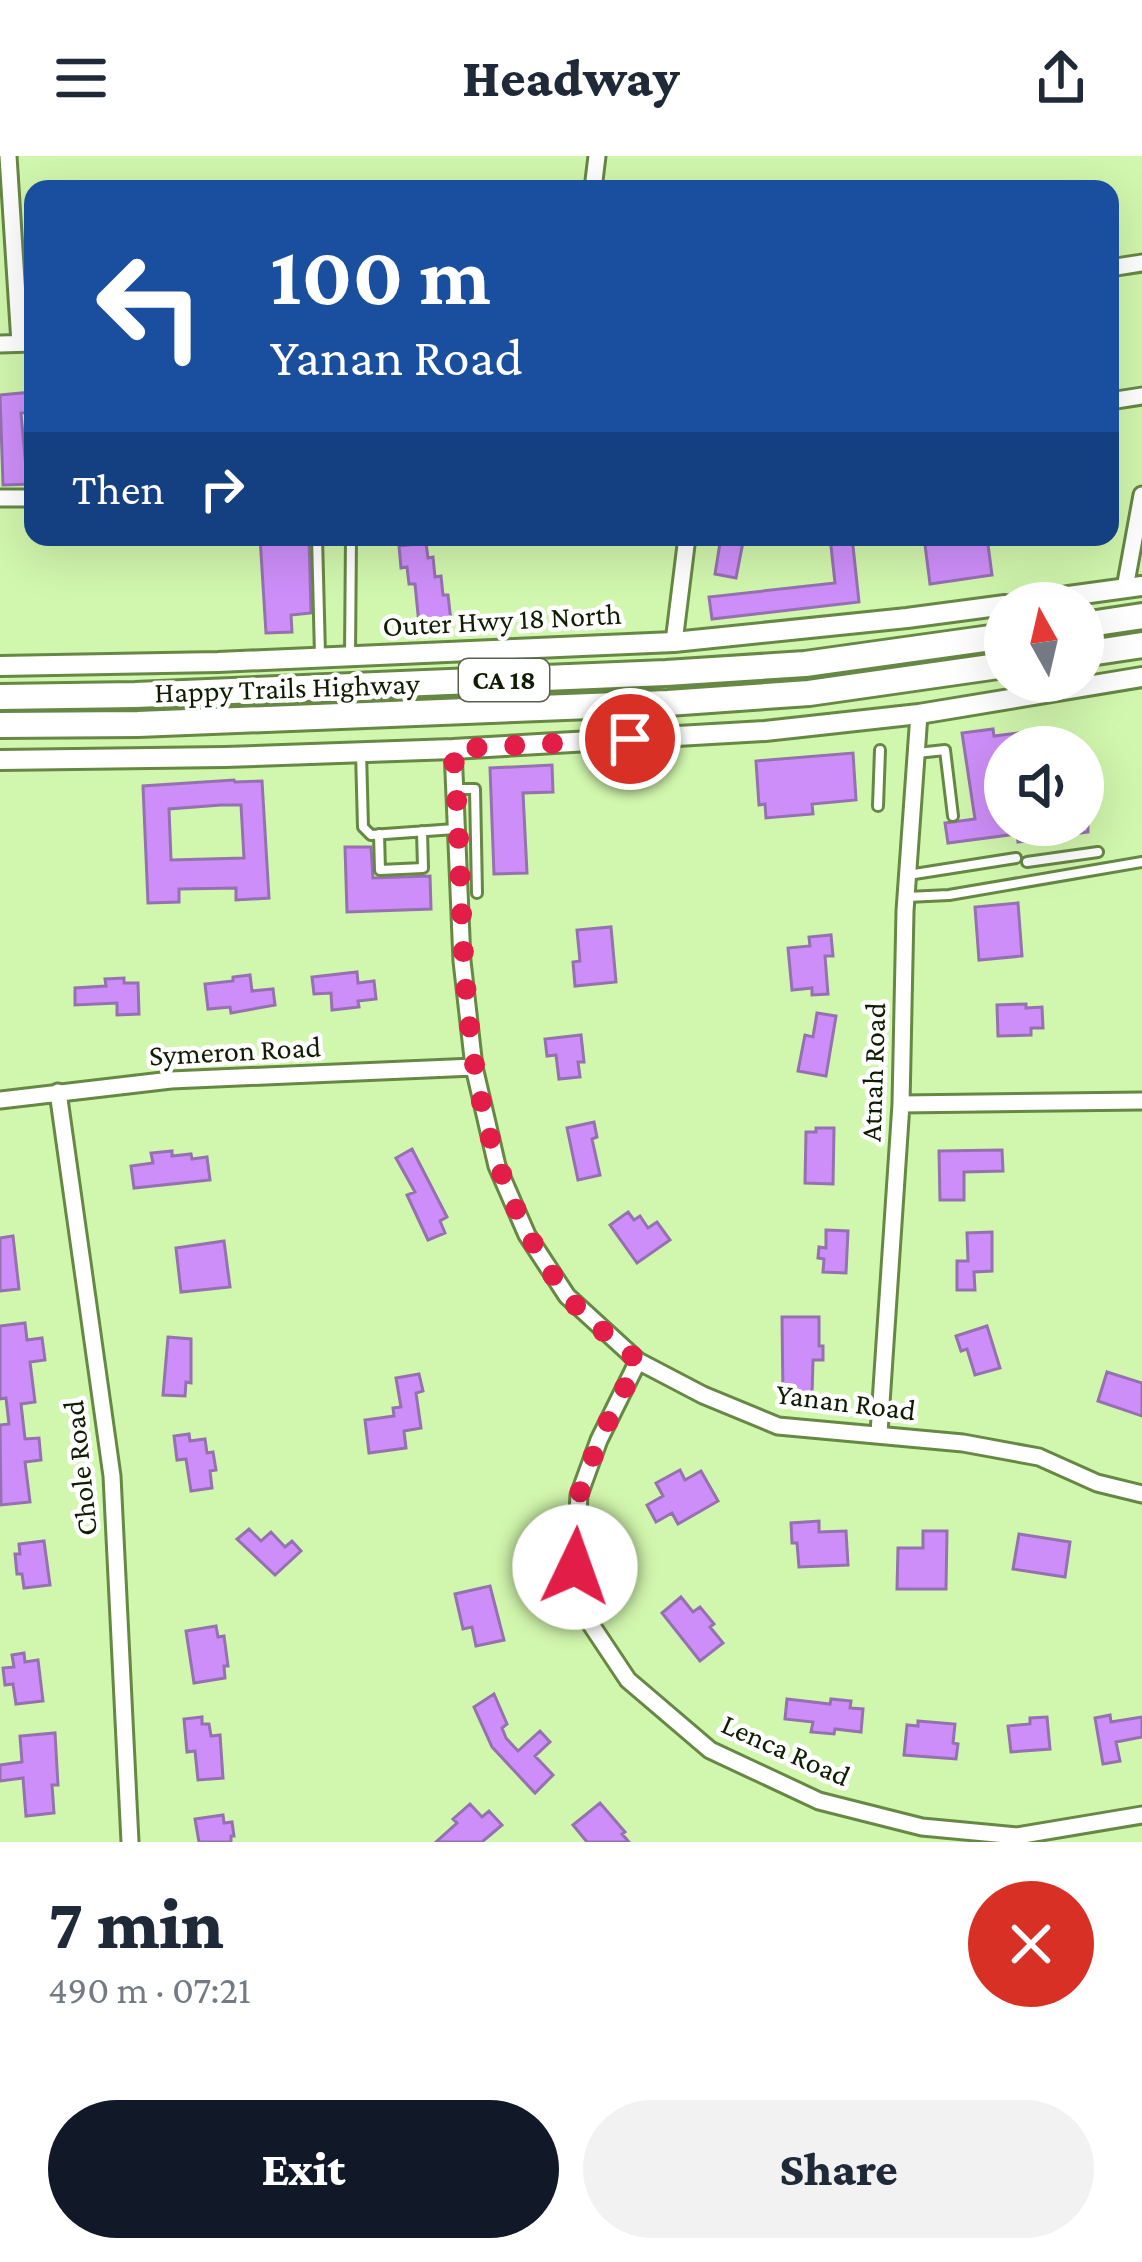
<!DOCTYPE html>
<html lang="en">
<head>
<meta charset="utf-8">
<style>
  :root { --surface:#fff; --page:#f2f2f3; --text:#1f2937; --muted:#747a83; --accent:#111827 }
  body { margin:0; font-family:"Crimson Pro",serif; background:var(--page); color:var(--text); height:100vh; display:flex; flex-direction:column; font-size:45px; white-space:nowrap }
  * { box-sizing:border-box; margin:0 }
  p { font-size:39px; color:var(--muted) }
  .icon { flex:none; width:66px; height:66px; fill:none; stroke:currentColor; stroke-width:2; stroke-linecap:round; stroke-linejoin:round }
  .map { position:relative; height:1686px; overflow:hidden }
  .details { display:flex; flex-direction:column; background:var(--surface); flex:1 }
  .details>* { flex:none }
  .banner { position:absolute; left:24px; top:24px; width:1095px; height:366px; border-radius:24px; box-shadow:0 12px 48px #0002; background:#1a4fa0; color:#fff; overflow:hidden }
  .needle { width:78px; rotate:352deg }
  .tools { position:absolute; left:984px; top:426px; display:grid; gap:24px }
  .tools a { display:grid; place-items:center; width:120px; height:120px; border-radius:50%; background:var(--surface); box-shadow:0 12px 48px #0002; font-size:60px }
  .pin { position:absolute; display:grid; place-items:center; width:102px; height:102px; color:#fff; margin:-51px; border:6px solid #fff; border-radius:50%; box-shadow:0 3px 12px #0007 }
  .me { position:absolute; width:132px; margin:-66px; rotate:3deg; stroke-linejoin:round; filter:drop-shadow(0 0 9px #0008) }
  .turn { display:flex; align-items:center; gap:42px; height:252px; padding:0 48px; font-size:54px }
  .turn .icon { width:156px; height:156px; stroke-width:2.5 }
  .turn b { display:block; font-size:84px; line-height:102px }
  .then { display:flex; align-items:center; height:114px; padding:0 48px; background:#0003; gap:24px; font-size:45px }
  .round { display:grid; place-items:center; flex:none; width:126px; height:126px; border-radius:63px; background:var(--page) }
  .overview { display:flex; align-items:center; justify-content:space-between; height:204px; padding:0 48px }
  h1 { font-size:72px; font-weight:800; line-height:90px }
  .button { display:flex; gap:24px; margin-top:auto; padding:24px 48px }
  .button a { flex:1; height:138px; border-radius:72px; background:var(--accent); color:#fff; font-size:48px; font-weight:800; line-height:138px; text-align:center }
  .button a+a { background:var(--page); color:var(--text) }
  header { display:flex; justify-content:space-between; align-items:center; height:156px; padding:0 48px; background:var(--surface); font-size:54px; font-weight:800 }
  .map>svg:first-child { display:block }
  .building { fill:#cd8ef9; stroke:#9571b0; stroke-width:3; fill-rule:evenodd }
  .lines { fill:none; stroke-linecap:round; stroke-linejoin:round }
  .service-casing { stroke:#678744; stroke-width:14 }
  .minor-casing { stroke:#678744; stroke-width:21 }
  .tertiary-casing { stroke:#678744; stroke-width:24 }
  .primary-casing { stroke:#678744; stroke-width:30 }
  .service { stroke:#fff; stroke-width:8 }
  .minor { stroke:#fff; stroke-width:15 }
  .tertiary { stroke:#fff; stroke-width:18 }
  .primary { stroke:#fff; stroke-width:24 }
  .route { stroke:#e11d48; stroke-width:21; stroke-dasharray:0 37.8 }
  .labels { text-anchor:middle; stroke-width:9; stroke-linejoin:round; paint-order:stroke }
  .shield { fill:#fff; stroke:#58614e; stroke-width:3 }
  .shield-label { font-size:27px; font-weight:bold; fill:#101d02 }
  .street-label { font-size:30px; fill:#101d02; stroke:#fff }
</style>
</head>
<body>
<header><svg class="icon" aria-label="menu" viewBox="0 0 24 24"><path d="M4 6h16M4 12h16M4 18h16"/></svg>Headway<svg class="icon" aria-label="share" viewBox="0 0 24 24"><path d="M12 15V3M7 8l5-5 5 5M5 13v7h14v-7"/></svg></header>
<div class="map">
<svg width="1142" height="1686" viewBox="0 0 1142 1686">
  <rect width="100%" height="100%" fill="#d1f6ad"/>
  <path class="building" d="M 33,236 L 33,256 L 21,257 L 26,312 L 33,312 L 33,328 L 3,329 L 0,239 Z
    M 260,381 L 309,381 L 311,457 L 291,459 L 292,476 L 266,477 Z
    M 721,381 L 744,381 L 736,422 L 715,418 Z
    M 830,381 L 852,381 L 859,446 L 712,463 L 709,441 L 835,427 Z
    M 924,381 L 987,381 L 992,419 L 930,428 Z
    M 426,387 L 428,402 L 433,401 L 435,421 L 441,420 L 443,439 L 448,439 L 451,465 L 419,468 L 415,428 L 409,428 L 407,411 L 401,412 L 399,390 Z
    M 993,573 L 994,580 L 1034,575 L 1035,579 L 1057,576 L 1059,587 L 1054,588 L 1054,591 L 1005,591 L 1005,636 L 1002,636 L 1005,669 L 1088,669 L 1088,676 L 1018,686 L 1017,678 L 948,687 L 945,667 L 975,663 L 962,577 Z
    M 853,597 L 856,644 L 812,648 L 813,658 L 766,662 L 765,648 L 759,649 L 756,605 Z
    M 552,609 L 553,636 L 523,637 L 527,717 L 494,718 L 490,612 Z
    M 234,624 L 235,626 L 262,625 L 269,742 L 236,744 L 236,732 L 179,733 L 179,746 L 148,747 L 143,630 ZM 221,649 L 241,649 L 244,702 L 171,704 L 169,653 Z
    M 345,691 L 371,691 L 373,722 L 430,720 L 431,753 L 347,756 Z
    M 1018,747 L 1022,800 L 979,804 L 975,751 Z
    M 611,771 L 616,826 L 575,830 L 573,806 L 580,805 L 577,774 Z
    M 831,779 L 833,800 L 825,800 L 828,838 L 812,839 L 812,832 L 792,834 L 788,792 L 810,790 L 809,781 Z
    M 357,816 L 358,827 L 374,825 L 376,843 L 358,845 L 359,851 L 332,854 L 331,837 L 314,838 L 312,821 Z
    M 250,819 L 252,835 L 273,833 L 275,849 L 231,857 L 230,851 L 208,853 L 205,828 L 233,825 L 233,821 Z
    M 124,822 L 124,827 L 138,827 L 139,858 L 117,859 L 117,847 L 75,849 L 75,832 L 106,830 L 105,823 Z
    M 1026,848 L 1026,852 L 1042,851 L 1043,872 L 1031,872 L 1031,879 L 998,880 L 997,849 Z
    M 817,857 L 836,860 L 826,920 L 798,915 L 805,879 L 813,881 Z
    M 581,879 L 584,906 L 578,906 L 580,921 L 559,923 L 556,899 L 547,900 L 545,883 Z
    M 594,966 L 597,981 L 592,983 L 600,1019 L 578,1024 L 567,972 Z
    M 816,972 L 834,972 L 833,1028 L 805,1027 L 806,976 L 816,976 Z
    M 412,993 L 447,1061 L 440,1065 L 445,1077 L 428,1084 L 407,1039 L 415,1036 L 396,1002 Z
    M 1002,994 L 1003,1015 L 964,1016 L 964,1044 L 940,1044 L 939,995 Z
    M 172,995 L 172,1000 L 191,998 L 192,1003 L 207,1001 L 210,1024 L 134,1032 L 131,1010 L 153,1007 L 151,997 Z
    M 628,1056 L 634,1064 L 640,1060 L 648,1072 L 657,1066 L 670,1084 L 637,1107 L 610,1069 Z
    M 826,1074 L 848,1075 L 846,1117 L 823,1116 L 824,1103 L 818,1102 L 819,1091 L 826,1092 Z
    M 992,1076 L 992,1115 L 974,1116 L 975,1134 L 957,1134 L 957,1105 L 968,1105 L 967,1077 Z
    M 13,1080 L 19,1133 L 0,1135 L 0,1082 Z
    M 224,1085 L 230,1131 L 181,1136 L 176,1092 Z
    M 782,1161 L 819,1161 L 819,1190 L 823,1190 L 823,1204 L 813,1204 L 812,1239 L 783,1239 Z
    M 25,1167 L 27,1184 L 42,1182 L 45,1204 L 30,1206 L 35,1246 L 21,1248 L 25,1283 L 39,1282 L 41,1304 L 25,1306 L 30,1346 L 1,1349 L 0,1269 L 9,1268 L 6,1242 L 0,1243 L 0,1170 Z
    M 987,1170 L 1000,1212 L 975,1219 L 967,1193 L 961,1195 L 956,1180 Z
    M 168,1181 L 191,1183 L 191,1227 L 186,1226 L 185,1240 L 163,1239 Z
    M 1107,1216 L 1142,1227 L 1142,1260 L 1098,1245 Z
    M 419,1218 L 423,1235 L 416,1237 L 421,1272 L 404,1275 L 406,1292 L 369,1297 L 365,1264 L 394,1260 L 393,1252 L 401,1251 L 396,1222 Z
    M 189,1278 L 190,1285 L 205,1283 L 207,1297 L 213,1296 L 216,1314 L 210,1315 L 212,1332 L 191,1335 L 186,1303 L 177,1304 L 174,1280 Z
    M 680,1314 L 685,1324 L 701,1315 L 718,1345 L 678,1368 L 672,1357 L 656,1366 L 647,1349 L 663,1340 L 656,1327 Z
    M 819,1365 L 819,1376 L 846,1375 L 848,1409 L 799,1411 L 797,1387 L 792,1387 L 791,1367 Z
    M 249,1373 L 261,1385 L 271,1376 L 285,1391 L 292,1385 L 301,1395 L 275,1419 L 237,1383 Z
    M 923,1375 L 947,1375 L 946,1433 L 897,1433 L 898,1392 L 923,1392 Z
    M 1019,1378 L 1070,1386 L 1065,1421 L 1013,1413 Z
    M 44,1385 L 50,1429 L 24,1432 L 22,1418 L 17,1418 L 15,1398 L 20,1398 L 19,1388 Z
    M 490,1430 L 504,1484 L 476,1490 L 472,1471 L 463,1473 L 455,1438 Z
    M 681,1441 L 693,1456 L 700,1451 L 714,1468 L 710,1471 L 723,1487 L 700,1505 L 662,1457 Z
    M 216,1470 L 218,1481 L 224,1480 L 228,1510 L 224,1510 L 225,1522 L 194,1527 L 186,1475 Z
    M 24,1497 L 25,1506 L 38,1504 L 43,1545 L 16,1548 L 13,1528 L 5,1529 L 3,1512 L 14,1511 L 12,1499 Z
    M 494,1538 L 507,1568 L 502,1572 L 506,1582 L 518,1595 L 540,1575 L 550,1586 L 535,1600 L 553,1619 L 535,1637 L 492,1591 L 474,1551 Z
    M 787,1543 L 830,1548 L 831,1543 L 851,1545 L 850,1552 L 863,1553 L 861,1576 L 835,1573 L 834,1578 L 811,1576 L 813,1566 L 785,1563 Z
    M 1110,1559 L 1111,1566 L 1142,1561 L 1142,1581 L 1116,1586 L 1120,1605 L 1103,1608 L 1095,1562 Z
    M 202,1561 L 202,1568 L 209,1568 L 211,1580 L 220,1579 L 223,1622 L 198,1624 L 195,1595 L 187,1596 L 184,1563 Z
    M 1047,1561 L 1050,1593 L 1011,1596 L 1008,1570 L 1030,1568 L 1030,1562 Z
    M 918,1565 L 955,1568 L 953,1587 L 958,1588 L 956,1603 L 904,1599 L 907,1569 L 918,1570 Z
    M 55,1577 L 58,1629 L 52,1629 L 54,1657 L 26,1660 L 23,1622 L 0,1625 L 0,1609 L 22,1606 L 20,1580 Z
    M 600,1647 L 625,1676 L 622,1678 L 629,1686 L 587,1686 L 573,1669 Z
    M 470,1648 L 482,1661 L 489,1655 L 502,1669 L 482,1686 L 436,1686 L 457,1667 L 453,1663 Z
    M 223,1659 L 224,1667 L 232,1666 L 234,1680 L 231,1680 L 231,1686 L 199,1686 L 195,1663 Z"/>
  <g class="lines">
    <defs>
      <path id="service" d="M 317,381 L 320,499
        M 350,499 L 351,381
        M 361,596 L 363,671 L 371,679 L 455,673
        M 917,597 L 945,594 L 953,660
        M 457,633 L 475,633 L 477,737
        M 878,650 L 880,594
        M 379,678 L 380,714 L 423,712 L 422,675
        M 1027,706 L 1098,696
        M 908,719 L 1016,702
        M 907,741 L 949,739 L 1142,706"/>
      <path id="minor" d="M 8,0 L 20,187
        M 593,33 L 597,0
        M 1110,112 L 1142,107
        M 0,188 L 33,187
        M 1110,245 L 1142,240
        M 0,342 L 33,342
        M 1125,432 L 1142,339
        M 674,486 L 687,381
        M 453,593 L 462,805 L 474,911 L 497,1010 L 527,1079 L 567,1140 L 638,1205 L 703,1239 L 778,1270 L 963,1287 L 1039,1301 L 1097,1327 L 1142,1338
        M 58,936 L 112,1320 L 130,1686
        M 0,944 L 171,924 L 474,911
        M 901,948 L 1142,945
        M 638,1205 L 599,1284 L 579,1339 L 575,1411 L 588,1464 L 628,1524 L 710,1594 L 819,1645 L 922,1671 L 1017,1680 L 1142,1659
        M 879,1277 L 901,948 L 905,755 L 919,558"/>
      <path id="tertiary" d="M 1017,447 L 1142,430
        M 0,510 L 218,506 L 674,486 L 907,462 L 1005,449
        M 0,604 L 225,601 L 453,593 L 765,575 L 919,558 L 1142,521"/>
      <path id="primary" d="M 1083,469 L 1142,460
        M 1083,498 L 1142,489
        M 0,541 L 135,539 L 666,517 L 805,508 L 1005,480
        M 0,569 L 138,568 L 668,547 L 809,537 L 1005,509"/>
    </defs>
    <use href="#service" class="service-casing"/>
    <use href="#minor" class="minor-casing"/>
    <use href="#tertiary" class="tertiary-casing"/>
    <use href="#primary" class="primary-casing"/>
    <use href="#service" class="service"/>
    <use href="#minor" class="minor"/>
    <use href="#tertiary" class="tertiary"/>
    <use href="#primary" class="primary"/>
  </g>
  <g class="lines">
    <path class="route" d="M 575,1411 L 579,1339 L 599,1284 L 638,1205 C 614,1183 583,1162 564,1135 C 444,973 470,781 453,593 L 630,583"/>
  </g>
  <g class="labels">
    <rect class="shield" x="459" y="503" width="90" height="42" rx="9"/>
    <g class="shield-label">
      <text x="504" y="533">CA 18</text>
    </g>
    <g class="street-label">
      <text transform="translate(502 464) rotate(-3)" y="10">Outer Hwy 18 North</text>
      <text transform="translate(287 532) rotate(-2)" y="10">Happy Trails Highway</text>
      <text transform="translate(235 895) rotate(-3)" y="10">Symeron Road</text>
      <text transform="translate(873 916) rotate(-88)" y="10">Atnah Road</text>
      <text transform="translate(846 1246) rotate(7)" y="10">Yanan Road</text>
      <text transform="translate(80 1312) rotate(-96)" y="10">Chole Road</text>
      <text transform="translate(786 1594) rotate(24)" y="10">Lenca Road</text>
    </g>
  </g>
</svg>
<div class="tools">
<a><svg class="needle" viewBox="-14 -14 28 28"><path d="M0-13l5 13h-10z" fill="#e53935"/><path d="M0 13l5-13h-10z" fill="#747a83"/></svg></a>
<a><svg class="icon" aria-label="sound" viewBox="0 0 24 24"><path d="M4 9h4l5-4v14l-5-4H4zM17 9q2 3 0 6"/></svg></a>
</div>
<div class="pin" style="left:630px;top:583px;background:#d93025"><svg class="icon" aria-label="arrive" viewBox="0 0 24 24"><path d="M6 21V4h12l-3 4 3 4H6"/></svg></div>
<svg class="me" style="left:575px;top:1411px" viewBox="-20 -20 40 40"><circle r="19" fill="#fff"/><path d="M0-13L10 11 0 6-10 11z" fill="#e11d48"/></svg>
<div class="banner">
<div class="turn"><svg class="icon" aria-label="left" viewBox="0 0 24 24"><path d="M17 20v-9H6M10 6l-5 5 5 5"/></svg><div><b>100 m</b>Yanan Road</div></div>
<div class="then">Then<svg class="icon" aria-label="right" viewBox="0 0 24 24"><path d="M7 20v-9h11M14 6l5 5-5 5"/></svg></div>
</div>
</div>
<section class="details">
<div class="overview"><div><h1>7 min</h1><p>490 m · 07:21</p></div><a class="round" style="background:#d93025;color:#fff"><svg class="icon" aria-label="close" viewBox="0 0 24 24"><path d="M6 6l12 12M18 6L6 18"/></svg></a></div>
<div class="button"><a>Exit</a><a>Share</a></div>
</section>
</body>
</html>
